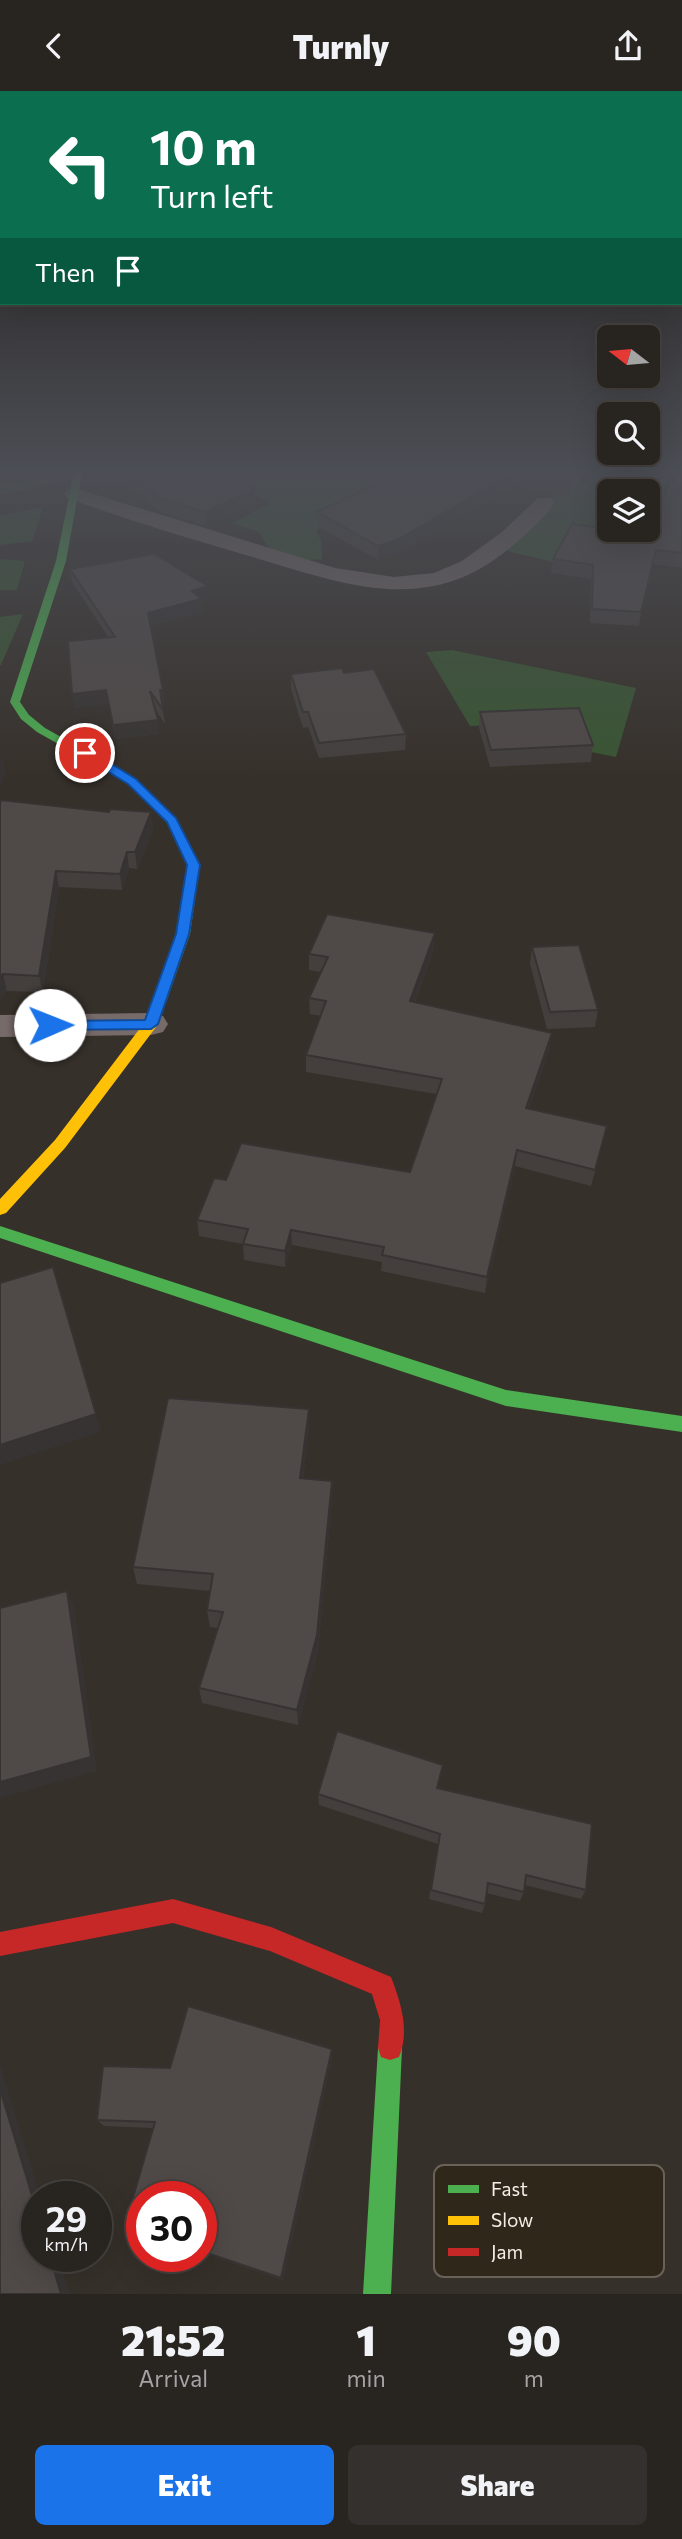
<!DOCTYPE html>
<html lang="en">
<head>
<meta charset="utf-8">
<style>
  :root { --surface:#282420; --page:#34302d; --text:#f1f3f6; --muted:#a5a4a5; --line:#44413e; --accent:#1a73e8 }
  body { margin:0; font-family:Commissioner,sans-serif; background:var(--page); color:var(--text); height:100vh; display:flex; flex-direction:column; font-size:26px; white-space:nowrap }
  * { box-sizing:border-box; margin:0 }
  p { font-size:23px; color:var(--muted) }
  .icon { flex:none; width:38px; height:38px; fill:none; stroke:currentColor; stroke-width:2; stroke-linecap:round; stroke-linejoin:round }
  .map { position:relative; height:2203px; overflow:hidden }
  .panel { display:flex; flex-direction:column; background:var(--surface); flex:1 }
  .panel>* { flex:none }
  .banner { position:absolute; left:0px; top:0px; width:682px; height:214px; box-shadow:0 7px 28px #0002,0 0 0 2px var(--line); background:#0b6e4f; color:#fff; overflow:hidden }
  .needle { width:46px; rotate:286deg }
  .fabs { position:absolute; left:597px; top:234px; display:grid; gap:14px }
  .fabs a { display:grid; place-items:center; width:63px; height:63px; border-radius:10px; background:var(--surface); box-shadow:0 7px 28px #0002,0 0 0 2px var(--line); font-size:35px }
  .speed { position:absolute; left:21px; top:2090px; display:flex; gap:14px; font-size:35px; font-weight:700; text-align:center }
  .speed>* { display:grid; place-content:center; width:91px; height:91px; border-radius:50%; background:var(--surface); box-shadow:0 7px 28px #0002,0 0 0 2px var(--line); line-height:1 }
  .speed small { font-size:18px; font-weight:400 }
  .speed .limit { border:10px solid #d22; background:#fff; color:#111 }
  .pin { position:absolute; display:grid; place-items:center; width:60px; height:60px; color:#fff; margin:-30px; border:4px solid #fff; border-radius:50%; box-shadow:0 2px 7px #0007 }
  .me { position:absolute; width:77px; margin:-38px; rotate:89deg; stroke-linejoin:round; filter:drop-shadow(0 0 5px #0008) }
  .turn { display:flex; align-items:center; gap:24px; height:147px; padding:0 35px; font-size:32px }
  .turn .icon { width:91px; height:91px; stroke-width:2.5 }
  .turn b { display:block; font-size:49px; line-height:60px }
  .then { display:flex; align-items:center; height:66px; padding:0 35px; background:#0003; gap:14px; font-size:26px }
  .eta { display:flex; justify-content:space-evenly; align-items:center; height:119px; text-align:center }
  .eta b { font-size:42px; font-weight:800; line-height:49px }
  .primary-button { display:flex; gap:14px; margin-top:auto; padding:14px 35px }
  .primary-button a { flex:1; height:80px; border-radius:10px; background:var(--accent); color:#fff; font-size:28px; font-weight:800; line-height:80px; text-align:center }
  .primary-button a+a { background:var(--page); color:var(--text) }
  header { display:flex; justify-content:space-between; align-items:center; height:91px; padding:0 35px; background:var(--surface); font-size:32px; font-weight:800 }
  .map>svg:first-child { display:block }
  .green { fill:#395532 }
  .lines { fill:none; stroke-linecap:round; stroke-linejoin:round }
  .street { fill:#776b6a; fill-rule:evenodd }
  .fast { fill:#4caf50; fill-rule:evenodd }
  .slow { fill:#ffc107; fill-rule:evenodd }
  .jam { fill:#c62828; fill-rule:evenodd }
  .wall { fill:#443f3d }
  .shaded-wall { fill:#373332 }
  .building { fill:#4f4947; stroke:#373332; stroke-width:2 }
  .route { fill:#1a73e8; stroke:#114b97; stroke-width:2 }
  .key { fill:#30271b; stroke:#6a6258; stroke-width:2 }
  .key-label { font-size:19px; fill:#f3ede5 }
</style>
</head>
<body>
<header><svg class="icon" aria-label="back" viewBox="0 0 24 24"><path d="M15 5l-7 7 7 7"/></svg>Turnly<svg class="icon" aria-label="share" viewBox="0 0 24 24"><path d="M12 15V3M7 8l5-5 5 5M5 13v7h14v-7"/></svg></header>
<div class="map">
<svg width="682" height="2203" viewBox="0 0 682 2203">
  <rect width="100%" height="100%" fill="#36302a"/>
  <path class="green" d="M 207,381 L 367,381 L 398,390 L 326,428 L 316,441 L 321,449 L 322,468 L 302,470 L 268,456 L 259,441 L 232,432 L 271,412 Z
    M 580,381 L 682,381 L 682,406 L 655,411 L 648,435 L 648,401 L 609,401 L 609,439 L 646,439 L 642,453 L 554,463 L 554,471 L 499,458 Z
    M 55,384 L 56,391 L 0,404 L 0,390 L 2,394 Z
    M 43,416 L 32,450 L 0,454 L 0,425 Z
    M 0,468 L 25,470 L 17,499 L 0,499 Z
    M 23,523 L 1,574 L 0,574 L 0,526 Z
    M 452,559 L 636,597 L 616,666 L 591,661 L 573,631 L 470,635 L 426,561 Z"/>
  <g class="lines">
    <path class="street" d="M 74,397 L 335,477 L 394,486 L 434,482 L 462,470 L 502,441 L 538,407 L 552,407 L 555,411 C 544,428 526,443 511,456 C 427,528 342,492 249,465 C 188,447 127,429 67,407 L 64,403 L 67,399 Z
      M 151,922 L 163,925 L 168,933 L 163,941 L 151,944 L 0,946 L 0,924 Z"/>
    <path class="fast" d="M 74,381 L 82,381 L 66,470 L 20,611 L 29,624 L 45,637 L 136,688 L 176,727 L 200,774 L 190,843 L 168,906 L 161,910 L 154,906 L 176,843 L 188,774 L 167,732 L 128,692 L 37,641 L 21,628 L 10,611 L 56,470 Z
      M 0,1135 L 506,1299 L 682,1325 L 682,1341 L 506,1315 L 0,1147 Z
      M 390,1945 L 399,1948 L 402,1957 L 391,2203 L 363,2203 L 378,1957 L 381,1948 Z"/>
    <path class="slow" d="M 161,902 L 168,906 L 156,936 L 65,1057 L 6,1122 L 0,1124 L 0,1108 L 55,1049 L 144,932 L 154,906 Z"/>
    <path class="jam" d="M 173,1808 L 271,1836 L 391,1886 C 401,1912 410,1940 399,1966 L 390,1969 L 381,1966 L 378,1957 L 380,1929 L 372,1903 L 270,1860 L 173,1832 L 0,1865 L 0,1841 Z"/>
  </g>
  <path class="wall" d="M 122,381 L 224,381 L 255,411 L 206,435 L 163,422 L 126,395 L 125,383 Z
    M 411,381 L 577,381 L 566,406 L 514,395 L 396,463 L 378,469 L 317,435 L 317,421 Z
    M 682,381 L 682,477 L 653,473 L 639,535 L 590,532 L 591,488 L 551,482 L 553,468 L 650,443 Z
    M 70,478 L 209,508 L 201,511 L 202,521 L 150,535 L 163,599 L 164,613 L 162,613 L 165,633 L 155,618 L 159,643 L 115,648 L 108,613 L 74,617 L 109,547 L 72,491 Z
    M 344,582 L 406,643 L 405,659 L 319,667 L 308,636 L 303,637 L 291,598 L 291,583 Z
    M 480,621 L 593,654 L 591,671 L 490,676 L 479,637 Z
    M 0,712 L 154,737 L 137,778 L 129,777 L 122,799 L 59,796 L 43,901 L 7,900 L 0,908 Z
    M 532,856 L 598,919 L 595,936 L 547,938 L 530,873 Z
    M 434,858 L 415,911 L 552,942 L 549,958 L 529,1018 L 603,1051 L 591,1095 L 515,1075 L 485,1202 L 381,1180 L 382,1171 L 292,1154 L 285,1176 L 244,1169 L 243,1153 L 199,1145 L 197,1129 L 226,1089 L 410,1081 L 436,1003 L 306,981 L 306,964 L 321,925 L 310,923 L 309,907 L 321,881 L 309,879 L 309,863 Z
    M 309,1318 L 309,1337 L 303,1388 L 332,1390 L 332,1408 L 318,1560 L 298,1634 L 202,1612 L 199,1597 L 218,1537 L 210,1536 L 207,1519 L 210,1500 L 137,1493 L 133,1476 Z
    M 443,1674 L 438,1697 L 586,1799 L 581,1808 L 525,1794 L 524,1801 L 520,1810 L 486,1802 L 485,1813 L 482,1822 L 429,1808 L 438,1753 L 319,1714 L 318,1703 Z
    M 332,1958 L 332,1966 L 283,2189 L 201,2161 L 201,2105 L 142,2105 L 142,2141 L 125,2134 L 153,2037 L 104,2035 L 97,2029 L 170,1977 Z"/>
  <path class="shaded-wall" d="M 515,381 L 514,395 L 396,463 L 378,469 L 378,455 Z
    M 573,381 L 577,381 L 566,406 L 568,392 Z
    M 255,398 L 255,411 L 206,435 L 205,421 Z
    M 656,459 L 653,473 L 639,535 L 641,521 Z
    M 208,495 L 209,508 L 201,511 L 202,521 L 149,535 L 148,522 L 192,500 Z
    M 106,599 L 108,613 L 74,617 L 72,603 Z
    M 160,599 L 163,599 L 164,613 L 162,613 Z
    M 158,629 L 159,643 L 115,648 L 113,634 Z
    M 2,666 L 6,682 L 0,696 L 0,671 Z
    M 151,721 L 154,737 L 137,778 L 135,761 Z
    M 127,761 L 129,777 L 122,799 L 120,783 Z
    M 56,780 L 59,796 L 43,901 L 39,885 Z
    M 435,842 L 434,858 L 409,926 L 410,910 Z
    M 3,883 L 7,900 L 0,908 L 0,886 Z
    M 552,942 L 549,958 L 524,1033 L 526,1017 Z
    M 517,1059 L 515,1075 L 485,1202 L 487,1186 Z
    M 291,1139 L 292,1154 L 285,1176 L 285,1160 Z
    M 309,1318 L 309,1337 L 301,1406 L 300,1387 Z
    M 96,1323 L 101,1341 L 0,1374 L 0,1354 Z
    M 332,1390 L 332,1408 L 318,1560 L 298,1634 L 297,1619 Z
    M 67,1500 L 74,1516 L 97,1680 L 0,1707 L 0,1691 Z
    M 332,1958 L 332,1966 L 283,2189 L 281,2187 Z
    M 0,1973 L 40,2105 L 37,2105 L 37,2121 L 0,1998 Z
    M 50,2165 L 58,2165 L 70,2203 L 61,2203 Z"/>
  <path class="building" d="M 126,381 L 224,381 L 255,398 L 205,421 L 162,408 L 125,382 Z
    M 400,381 L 408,383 L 411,381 L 515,381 L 397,449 L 378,455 L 317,421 Z
    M 516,381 L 573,381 L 568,392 Z
    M 671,381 L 682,381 L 682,462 L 656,459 L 641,521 L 592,518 L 593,474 L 553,468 L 572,433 L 609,438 L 609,439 L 623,439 L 650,443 Z
    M 154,463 L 208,495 L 192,500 L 201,508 L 148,522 L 163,599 L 160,599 L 163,619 L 150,600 L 158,629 L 113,634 L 106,599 L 72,603 L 68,550 L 115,546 L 70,478 Z
    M 342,577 L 344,582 L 374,578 L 406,643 L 319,652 L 308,621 L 303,621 L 291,583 Z
    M 579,617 L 593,654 L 491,659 L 480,621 Z
    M 1,709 L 109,721 L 110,718 L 151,721 L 135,761 L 127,761 L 120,783 L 56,780 L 39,885 L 3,883 L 0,886 L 0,712 Z
    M 327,823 L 435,842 L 410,910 L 552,942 L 526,1017 L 607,1035 L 595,1079 L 517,1059 L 487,1186 L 382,1164 L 384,1156 L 291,1139 L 285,1160 L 243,1153 L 248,1138 L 197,1129 L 214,1087 L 226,1089 L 241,1052 L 410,1081 L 442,988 L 306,964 L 326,910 L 309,907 L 328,866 L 309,863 Z
    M 579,854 L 598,919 L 550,921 L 532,856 Z
    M 53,1176 L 96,1323 L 0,1354 L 0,1192 Z
    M 168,1307 L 309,1318 L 300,1387 L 332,1390 L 317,1544 L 297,1619 L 199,1597 L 223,1521 L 207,1519 L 213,1483 L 133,1476 Z
    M 67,1500 L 91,1666 L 0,1691 L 0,1517 Z
    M 337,1640 L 443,1674 L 437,1697 L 592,1733 L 586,1799 L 526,1784 L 524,1801 L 488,1792 L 485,1813 L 431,1799 L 440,1743 L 318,1703 Z
    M 188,1915 L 332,1958 L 281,2187 L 201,2160 L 201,2105 L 142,2105 L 142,2140 L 125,2134 L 155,2031 L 97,2029 L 103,1975 L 170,1977 Z
    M 0,1998 L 37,2121 L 37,2165 L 50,2165 L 61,2203 L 0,2203 Z"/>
  <linearGradient id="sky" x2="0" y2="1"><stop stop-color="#1e1a17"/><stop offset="0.55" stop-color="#4c4e55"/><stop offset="1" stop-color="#4c4e55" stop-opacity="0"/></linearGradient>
  <rect width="682" height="690" fill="url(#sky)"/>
  <path class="route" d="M 81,659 L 89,659 L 136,688 L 176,727 L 200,774 L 189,843 L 158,933 L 151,938 L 50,939 L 43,934 L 50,930 L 145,929 L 176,843 L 187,774 L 167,731 L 128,693 L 81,664 Z"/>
  <rect x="434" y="2074" width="230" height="112" rx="10" class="key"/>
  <rect x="448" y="2094" width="31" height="8" fill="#4caf50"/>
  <rect x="448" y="2125" width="31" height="9" fill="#ffc107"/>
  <rect x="448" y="2157" width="31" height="8" fill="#c62828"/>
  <g class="key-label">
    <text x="491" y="2105">Fast</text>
    <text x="491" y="2136">Slow</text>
    <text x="491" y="2168">Jam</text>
  </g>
</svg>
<div class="fabs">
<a><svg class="needle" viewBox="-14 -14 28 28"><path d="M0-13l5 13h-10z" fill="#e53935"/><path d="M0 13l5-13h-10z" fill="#a5a4a5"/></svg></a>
<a><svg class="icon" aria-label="search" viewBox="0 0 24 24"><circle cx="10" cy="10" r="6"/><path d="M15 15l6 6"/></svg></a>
<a><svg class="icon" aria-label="layers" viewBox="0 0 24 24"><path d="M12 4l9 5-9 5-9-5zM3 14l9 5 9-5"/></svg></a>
</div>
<div class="speed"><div>29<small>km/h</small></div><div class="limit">30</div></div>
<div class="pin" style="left:85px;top:662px;background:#d93025"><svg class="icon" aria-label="arrive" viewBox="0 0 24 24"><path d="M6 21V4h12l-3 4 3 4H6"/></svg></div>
<svg class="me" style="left:50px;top:934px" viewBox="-20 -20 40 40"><circle r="19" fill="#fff"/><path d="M0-13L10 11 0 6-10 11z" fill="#1a73e8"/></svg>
<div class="banner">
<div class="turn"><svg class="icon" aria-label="left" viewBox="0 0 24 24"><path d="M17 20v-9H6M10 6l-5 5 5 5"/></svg><div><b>10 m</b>Turn left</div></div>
<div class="then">Then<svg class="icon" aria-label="arrive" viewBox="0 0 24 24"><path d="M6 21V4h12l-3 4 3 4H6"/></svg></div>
</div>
</div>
<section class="panel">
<div class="eta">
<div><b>21:52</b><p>Arrival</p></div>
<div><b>1</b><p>min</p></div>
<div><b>90</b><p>m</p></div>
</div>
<div class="primary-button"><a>Exit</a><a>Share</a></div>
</section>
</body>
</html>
